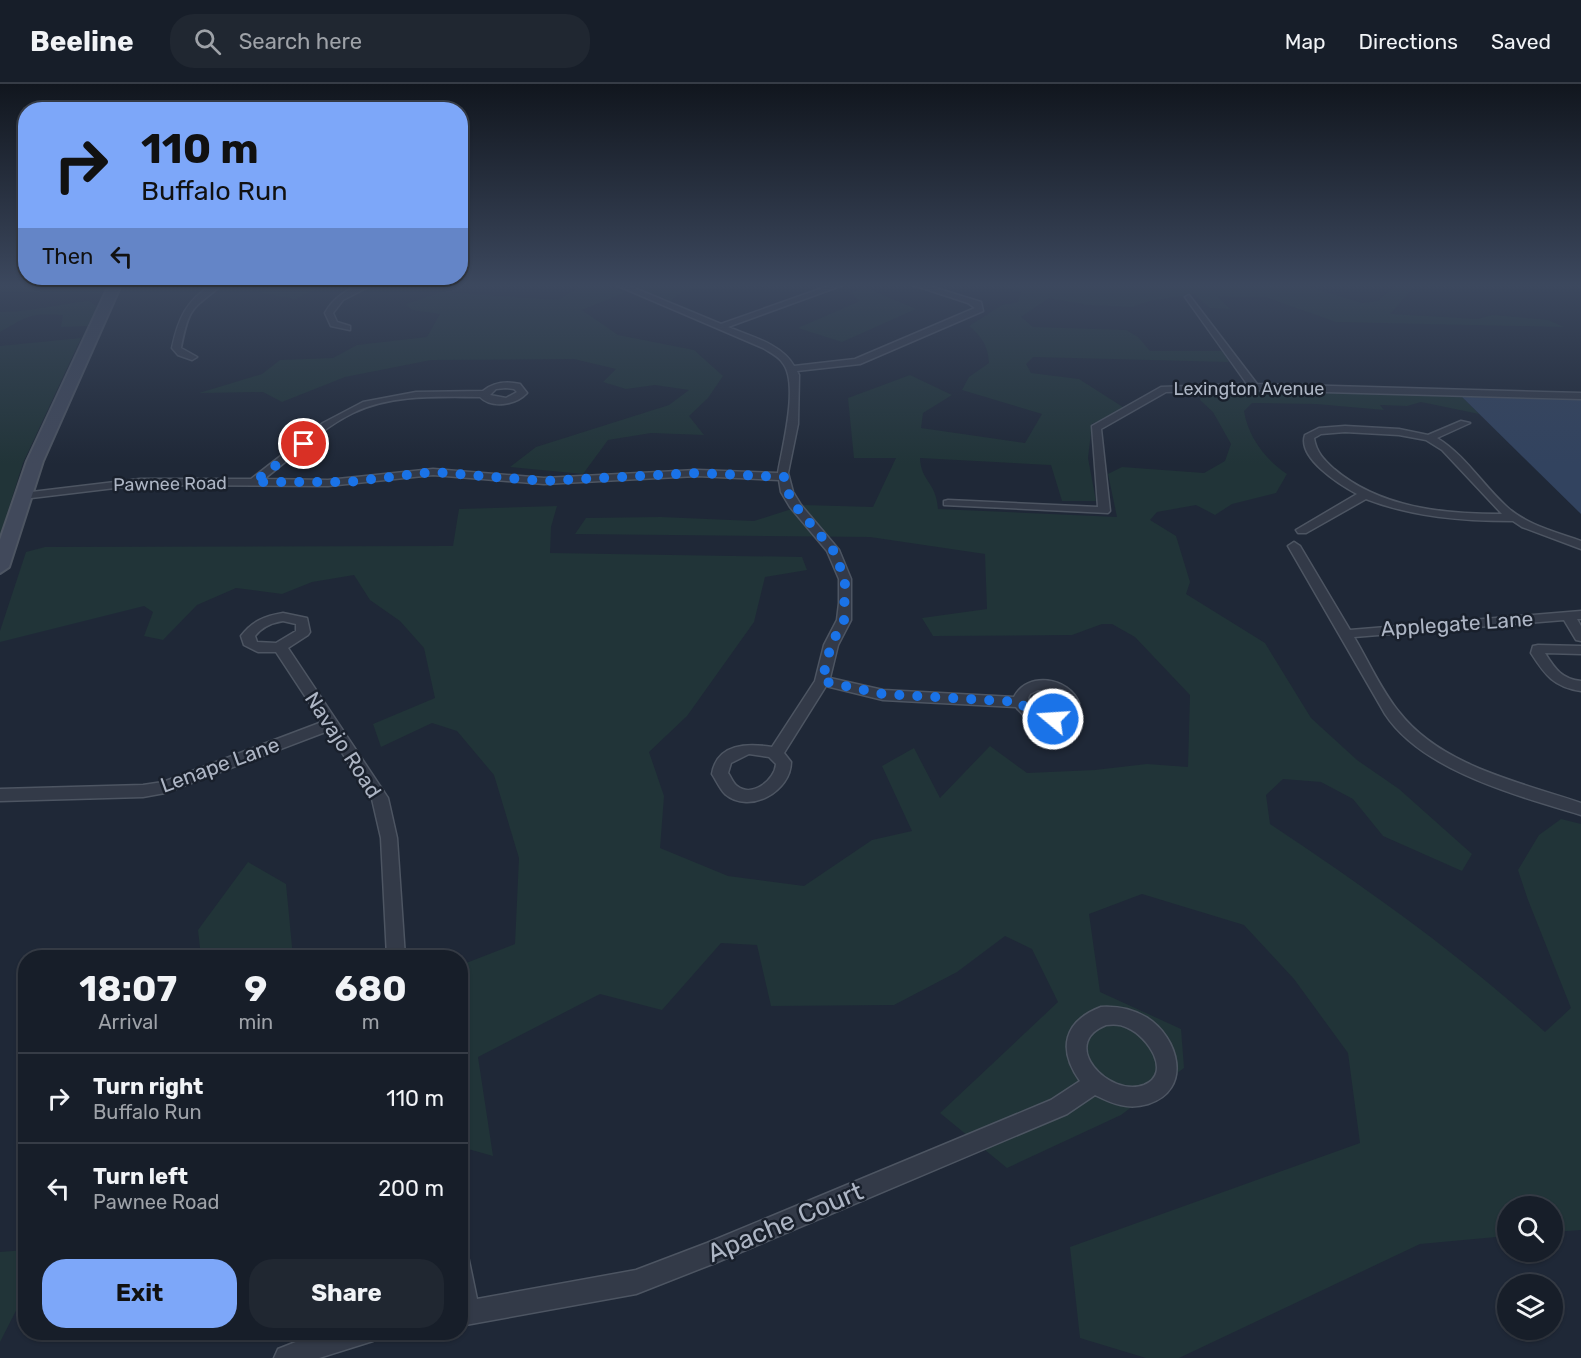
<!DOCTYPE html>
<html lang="en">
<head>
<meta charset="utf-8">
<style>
  :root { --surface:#171e29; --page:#202731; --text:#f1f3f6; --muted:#9ea2a8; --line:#363c46; --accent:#7da7f9 }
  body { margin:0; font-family:Rubik,sans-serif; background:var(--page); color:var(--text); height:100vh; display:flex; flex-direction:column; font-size:22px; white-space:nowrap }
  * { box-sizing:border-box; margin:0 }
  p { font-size:20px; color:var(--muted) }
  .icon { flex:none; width:33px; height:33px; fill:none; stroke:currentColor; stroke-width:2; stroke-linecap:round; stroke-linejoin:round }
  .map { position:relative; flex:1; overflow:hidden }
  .sheet { position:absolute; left:18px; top:866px; width:450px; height:390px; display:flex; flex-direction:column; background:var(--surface); border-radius:24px; box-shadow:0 2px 4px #0004,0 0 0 2px var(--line) }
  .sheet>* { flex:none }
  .banner { position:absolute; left:18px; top:18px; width:450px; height:183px; border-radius:24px; box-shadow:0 2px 4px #0004,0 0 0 2px var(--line); background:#7da7f9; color:#111; overflow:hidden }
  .buttons { position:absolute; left:1497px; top:1112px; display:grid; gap:12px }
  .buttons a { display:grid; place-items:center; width:66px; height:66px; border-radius:50%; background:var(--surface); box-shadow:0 2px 4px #0004,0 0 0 2px var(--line); font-size:30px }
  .pin { position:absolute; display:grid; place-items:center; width:51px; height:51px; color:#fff; margin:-26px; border:3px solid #fff; border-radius:50%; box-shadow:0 2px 6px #0007 }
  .me { position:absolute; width:66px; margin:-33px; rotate:288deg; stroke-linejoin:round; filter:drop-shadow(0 0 4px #0008) }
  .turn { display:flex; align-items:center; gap:21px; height:126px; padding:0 24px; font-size:27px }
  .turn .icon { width:78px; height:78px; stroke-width:2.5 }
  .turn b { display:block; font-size:42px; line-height:51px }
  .then { display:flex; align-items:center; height:57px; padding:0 24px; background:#0003; gap:12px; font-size:22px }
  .eta { display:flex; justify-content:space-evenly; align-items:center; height:102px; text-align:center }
  .eta b { font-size:36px; font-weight:700; line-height:42px }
  .primary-button { display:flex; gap:12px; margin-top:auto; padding:12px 24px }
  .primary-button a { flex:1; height:69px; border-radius:24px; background:var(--accent); color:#111; font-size:24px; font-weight:700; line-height:69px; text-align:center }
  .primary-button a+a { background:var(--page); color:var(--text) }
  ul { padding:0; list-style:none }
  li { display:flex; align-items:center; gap:18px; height:90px; padding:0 24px; border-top:2px solid var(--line) }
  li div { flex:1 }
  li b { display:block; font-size:22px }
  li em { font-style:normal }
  header { display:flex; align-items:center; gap:36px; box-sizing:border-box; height:84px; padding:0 30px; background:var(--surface); border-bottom:2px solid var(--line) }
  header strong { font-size:28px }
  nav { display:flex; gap:33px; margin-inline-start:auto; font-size:21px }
  .search { width:420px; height:54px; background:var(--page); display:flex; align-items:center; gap:15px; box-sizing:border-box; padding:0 21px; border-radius:24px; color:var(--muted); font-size:22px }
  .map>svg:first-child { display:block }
  .green { fill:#213438 }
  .water { fill:#32435f }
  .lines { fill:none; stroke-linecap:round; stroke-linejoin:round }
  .minor-casing { stroke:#4d5562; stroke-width:3 }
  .secondary-casing { stroke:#4d5562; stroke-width:4 }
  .minor { fill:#333a48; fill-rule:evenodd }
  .secondary { fill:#41495b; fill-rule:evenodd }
  .route { stroke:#1a73e8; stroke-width:10; stroke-dasharray:0 18 }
  .labels { text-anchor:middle; stroke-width:5; stroke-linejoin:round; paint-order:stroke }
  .far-street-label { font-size:18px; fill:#adb5c4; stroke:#19202c }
  .street-label { font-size:21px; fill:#adb5c4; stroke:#19202c }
  .near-street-label { font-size:26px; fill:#adb5c4; stroke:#19202c }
</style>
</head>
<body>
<header>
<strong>Beeline</strong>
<div class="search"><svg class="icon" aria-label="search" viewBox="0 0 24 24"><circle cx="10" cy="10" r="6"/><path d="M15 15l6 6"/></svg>Search here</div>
<nav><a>Map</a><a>Directions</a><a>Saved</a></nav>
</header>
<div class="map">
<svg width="1581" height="1274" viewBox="0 0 1581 1274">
  <rect width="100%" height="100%" fill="#1f2837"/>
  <path class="green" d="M 0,201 L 105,201 L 100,209 L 0,208 Z
    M 276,201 L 325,201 L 295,215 L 258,208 Z
    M 583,201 L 599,201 L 626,208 L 582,226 L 618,251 L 694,266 L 723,292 L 708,314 L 689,332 L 704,351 L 651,349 L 608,356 L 583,390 L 510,383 L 536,363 L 669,321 L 689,306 L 655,301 L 626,305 L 603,298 L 616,285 L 574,275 L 431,276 L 345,293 L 282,318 L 263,308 L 199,309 L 262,290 L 280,276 L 333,274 L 357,261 L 427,253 L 440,230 L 412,226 L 406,220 L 442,208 L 558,216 Z
    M 630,201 L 749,201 L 685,206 L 669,218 Z
    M 996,201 L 1302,201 L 1362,219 L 1378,217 L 1396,201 L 1416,201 L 1390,230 L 1478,235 L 1493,231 L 1548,236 L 1564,243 L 1336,238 L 1265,213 L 1217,212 L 1230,225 L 1210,224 L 1194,210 L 1149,217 L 1133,223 L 1088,221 L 1049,214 L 1021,233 L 1033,243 L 1126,246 L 1138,253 L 1150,267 L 1222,267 L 1229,278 L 1033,273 L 1026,280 L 1031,289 L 1079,295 L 1126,325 L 1092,340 L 1088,374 L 1096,417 L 1062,417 L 1051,381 L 920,374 C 921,398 936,397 938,425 L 1117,433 L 1108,390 L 1122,383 L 1204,389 L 1225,377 L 1231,360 L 1213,328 L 1200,316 L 1201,307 L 1458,309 L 1479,330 L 1421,318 L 1407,322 L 1380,321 L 1384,326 L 1316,320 L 1252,319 L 1244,327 C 1248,353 1266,376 1287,390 L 1276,409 L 1232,420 L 1215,431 L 1196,421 L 1157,428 L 1150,436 L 1176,452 L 1190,498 L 1186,510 L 1265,559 L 1311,634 L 1357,676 L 1399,705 L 1472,770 L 1462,787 L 1383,752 L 1353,715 L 1321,698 L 1283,695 L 1266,711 L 1270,740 C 1369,806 1457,868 1545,948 L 1571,924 L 1528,816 L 1518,786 L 1539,751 L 1561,735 L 1581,740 L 1581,1146 L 1553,1148 L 1552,1122 L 1508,1122 L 1507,1152 L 1420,1160 L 1179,1274 L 1146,1274 L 1080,1254 L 1070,1163 L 1360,1059 L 1348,969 L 1294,895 L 1244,841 L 1142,810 L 1089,830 L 1100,908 L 1181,945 L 1184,984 L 1121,1031 L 1007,1084 L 940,1029 L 1058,918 L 1032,865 L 1005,852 L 957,888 L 894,921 L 771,922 L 757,861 L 721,859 L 662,926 L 600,910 L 478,973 L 493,1072 L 461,1063 L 461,881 L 515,860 L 519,774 L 494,691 L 457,647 L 432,639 L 381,663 L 373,640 L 435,614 L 424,564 L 400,537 L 370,516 L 354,491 L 312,498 L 282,510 L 236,504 L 197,521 L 163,556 L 144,552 L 153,528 L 144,522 L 0,558 L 0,547 L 26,468 L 45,463 L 453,462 L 459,425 L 557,422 L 551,443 L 550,469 L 802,473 L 807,486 L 765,493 L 754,538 L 687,632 L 649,668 L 664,712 L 660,764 L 728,792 L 804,802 L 872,756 L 912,747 L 882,682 L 914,664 L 940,714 L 990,662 L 1027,689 L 1095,686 L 1147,680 L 1188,683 L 1190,611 L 1135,553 L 1112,540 L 1102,540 L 1072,551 L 933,552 L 922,534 L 987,525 L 985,470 L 870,453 L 575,450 L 586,434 L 661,433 L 754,437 L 804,421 L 873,423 L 896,374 L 854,374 L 848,314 L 910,291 L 952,311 L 923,329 L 921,344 L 1025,359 L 1042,330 L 962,306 L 969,293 L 989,279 C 988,262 982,253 969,242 L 1002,221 L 1018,218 L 1021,208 Z
    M 864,203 L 916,225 L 842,258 L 798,244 L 860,217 L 851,209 Z
    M 89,217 L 99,224 L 88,242 L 61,243 L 63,231 C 31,228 26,233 0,248 L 0,228 C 30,228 59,220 89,217 Z
    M 81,254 L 23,379 L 0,452 L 0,262 Z
    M 248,778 L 286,800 L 293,873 L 201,873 L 198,846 Z
    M 25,1166 L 25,1209 L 0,1258 L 0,1168 Z"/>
  <path class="water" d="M 1458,309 L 1581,312 L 1581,430 Z"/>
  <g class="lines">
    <defs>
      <path id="minor" d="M 212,201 L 222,201 C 191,226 189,223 181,264 L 197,273 L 192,276 L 178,271 L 172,264 C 178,236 186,216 212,201 Z
        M 360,201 L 372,201 L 343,216 L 333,229 L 337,238 L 350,242 L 350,246 L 331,242 L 325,229 C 333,214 345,207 360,201 Z
        M 616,201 L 627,201 L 721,240 L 831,201 L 843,201 L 728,243 C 750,252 782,260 794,282 L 855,275 L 975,224 L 968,219 L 913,201 L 926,201 L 981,218 L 983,227 L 860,280 L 797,287 L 799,291 L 798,340 L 788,389 L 793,408 L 801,421 L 839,466 L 851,495 L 851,536 L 838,561 L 830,594 L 883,606 L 1014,613 C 1027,587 1069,593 1079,619 L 1076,629 C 1057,644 1031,643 1016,623 L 883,616 L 826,602 L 784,669 L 791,678 C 791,707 750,731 725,710 C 720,705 716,696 712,690 C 717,659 748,659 772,663 L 815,597 L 824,561 L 837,536 L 839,519 L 839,495 L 827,467 L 790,423 L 781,408 L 779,396 L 697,392 L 544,400 L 433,391 L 328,402 L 140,401 L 23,415 L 17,412 L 23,409 L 140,395 L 251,395 L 323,339 L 363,318 L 416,308 L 483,307 C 494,298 506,297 520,300 L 527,309 C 516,321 492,325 480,313 C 438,313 392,310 353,329 C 320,345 293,373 264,395 L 328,396 L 433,385 L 544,394 L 697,386 L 778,389 C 782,364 800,298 782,278 C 778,272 769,268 763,264 ZM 506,304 L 514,305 L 517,308 L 506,314 L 490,311 L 496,305 ZM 1038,606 L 1050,607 L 1060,612 L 1064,624 L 1050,630 L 1035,625 L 1028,614 L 1030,610 ZM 749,670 L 769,673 L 776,680 C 775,696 752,714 737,702 C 733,699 731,693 728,689 L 731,679 Z
        M 1189,211 L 1257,300 L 1581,309 L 1581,315 L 1254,306 L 1166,308 L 1101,345 L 1110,427 L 1108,429 L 944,421 L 944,417 L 948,416 L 1098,423 L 1092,342 L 1161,303 L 1247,300 L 1185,213 Z
        M 1461,337 L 1470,339 L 1437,354 C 1465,371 1482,400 1506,422 C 1526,441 1556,448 1581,457 L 1581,465 L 1522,443 L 1513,437 C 1462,437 1413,433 1366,415 L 1306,449 L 1298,449 L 1296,446 L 1357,410 C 1340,401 1297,374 1305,351 L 1319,344 L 1345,342 L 1399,345 L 1428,351 ZM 1345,348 L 1399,351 L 1426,356 L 1442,366 L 1502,430 C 1443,430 1380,424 1334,385 C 1324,376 1316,368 1314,354 L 1321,350 Z
        M 1294,458 L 1300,462 L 1350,546 L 1581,527 L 1581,535 L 1577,535 L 1581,542 L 1581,557 L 1576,556 L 1564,536 L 1354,553 C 1369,578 1381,606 1399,628 C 1441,682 1519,698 1581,719 L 1581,731 C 1519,712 1422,687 1385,630 L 1288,462 Z
        M 283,529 L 307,534 L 310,548 L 308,551 L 288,564 L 388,714 L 397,754 L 405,873 L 387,873 L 381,754 L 372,715 L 328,647 L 165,709 L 143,713 L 0,717 L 0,705 L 143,701 L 163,698 L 322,638 L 276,568 L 258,568 L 244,561 L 241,552 C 252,537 265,532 283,529 ZM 283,537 L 296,540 L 296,547 L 276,559 L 257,558 L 255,552 C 262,543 271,539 283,537 Z
        M 1538,561 L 1581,562 L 1581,570 L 1545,569 C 1555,585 1562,595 1581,597 L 1581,607 C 1554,603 1545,591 1531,569 L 1533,562 Z
        M 1101,923 C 1117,922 1132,925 1146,933 C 1179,953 1193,1006 1148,1020 C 1128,1026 1113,1020 1095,1011 L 1067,1030 L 715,1179 L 636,1210 L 460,1242 L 460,1168 L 468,1172 L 477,1215 L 636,1186 L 707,1159 L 1051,1016 L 1080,997 C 1057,965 1064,937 1101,923 ZM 1106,941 C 1113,940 1121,940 1128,944 C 1147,952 1173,989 1144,1001 C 1109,1014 1058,960 1106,941 Z
        M 321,1248 L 377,1248 L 373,1257 L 319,1274 L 274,1274 L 278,1265 Z"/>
      <path id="secondary" d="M 109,201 L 121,201 L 43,377 L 9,483 L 0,489 L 0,456 L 27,377 Z"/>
    </defs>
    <use href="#minor" class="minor-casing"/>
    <use href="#secondary" class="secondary-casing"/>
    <use href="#minor" class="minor"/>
    <use href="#secondary" class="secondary"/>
  </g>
  <linearGradient id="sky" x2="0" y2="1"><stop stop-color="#11161e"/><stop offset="0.53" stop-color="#3c485e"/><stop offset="1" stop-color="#3c485e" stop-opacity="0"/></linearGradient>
  <rect width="1581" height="380" fill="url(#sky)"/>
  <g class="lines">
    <path class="route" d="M 304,360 L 254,398 L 348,398 L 433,388 L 544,397 L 697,389 L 784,393 L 791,417 L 833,466 L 845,495 L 844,536 L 831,561 L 822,597 L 883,610 L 1020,618 L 1029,628 L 1053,635"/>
  </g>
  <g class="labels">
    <g class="far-street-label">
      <text x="1249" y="311">Lexington Avenue</text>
      <text transform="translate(170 400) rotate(-1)" y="6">Pawnee Road</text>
    </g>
    <g class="street-label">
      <text transform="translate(1457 540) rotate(-4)" y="7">Applegate Lane</text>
      <text transform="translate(343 661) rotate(57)" y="7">Navajo Road</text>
      <text transform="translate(220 681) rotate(-20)" y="7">Lenape Lane</text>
    </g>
    <g class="near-street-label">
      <text transform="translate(785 1138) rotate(-23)" y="9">Apache Court</text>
    </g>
  </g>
</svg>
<div class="buttons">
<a><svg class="icon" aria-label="search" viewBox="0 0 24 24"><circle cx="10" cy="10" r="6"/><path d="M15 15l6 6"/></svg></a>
<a><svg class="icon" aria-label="layers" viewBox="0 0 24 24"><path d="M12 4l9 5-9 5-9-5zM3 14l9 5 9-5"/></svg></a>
</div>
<div class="pin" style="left:304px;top:360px;background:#d93025"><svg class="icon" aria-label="arrive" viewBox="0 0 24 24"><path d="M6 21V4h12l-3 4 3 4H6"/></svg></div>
<svg class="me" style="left:1053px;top:635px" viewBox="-20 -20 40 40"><circle r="17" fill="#1a73e8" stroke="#fff" stroke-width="3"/><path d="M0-11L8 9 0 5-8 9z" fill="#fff"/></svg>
<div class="banner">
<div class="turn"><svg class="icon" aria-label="right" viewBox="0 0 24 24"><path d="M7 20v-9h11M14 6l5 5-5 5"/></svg><div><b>110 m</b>Buffalo Run</div></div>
<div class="then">Then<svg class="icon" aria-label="left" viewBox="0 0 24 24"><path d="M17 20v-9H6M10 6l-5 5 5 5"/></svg></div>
</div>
<section class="sheet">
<div class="eta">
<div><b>18:07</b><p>Arrival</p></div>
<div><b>9</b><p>min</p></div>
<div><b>680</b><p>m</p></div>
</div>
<ul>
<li><svg class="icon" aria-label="right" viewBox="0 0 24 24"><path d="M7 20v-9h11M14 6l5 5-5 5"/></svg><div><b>Turn right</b><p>Buffalo Run</p></div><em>110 m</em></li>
<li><svg class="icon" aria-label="left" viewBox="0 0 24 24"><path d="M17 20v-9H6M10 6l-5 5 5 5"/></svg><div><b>Turn left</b><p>Pawnee Road</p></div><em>200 m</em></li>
</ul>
<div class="primary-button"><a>Exit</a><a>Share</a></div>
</section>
</div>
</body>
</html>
